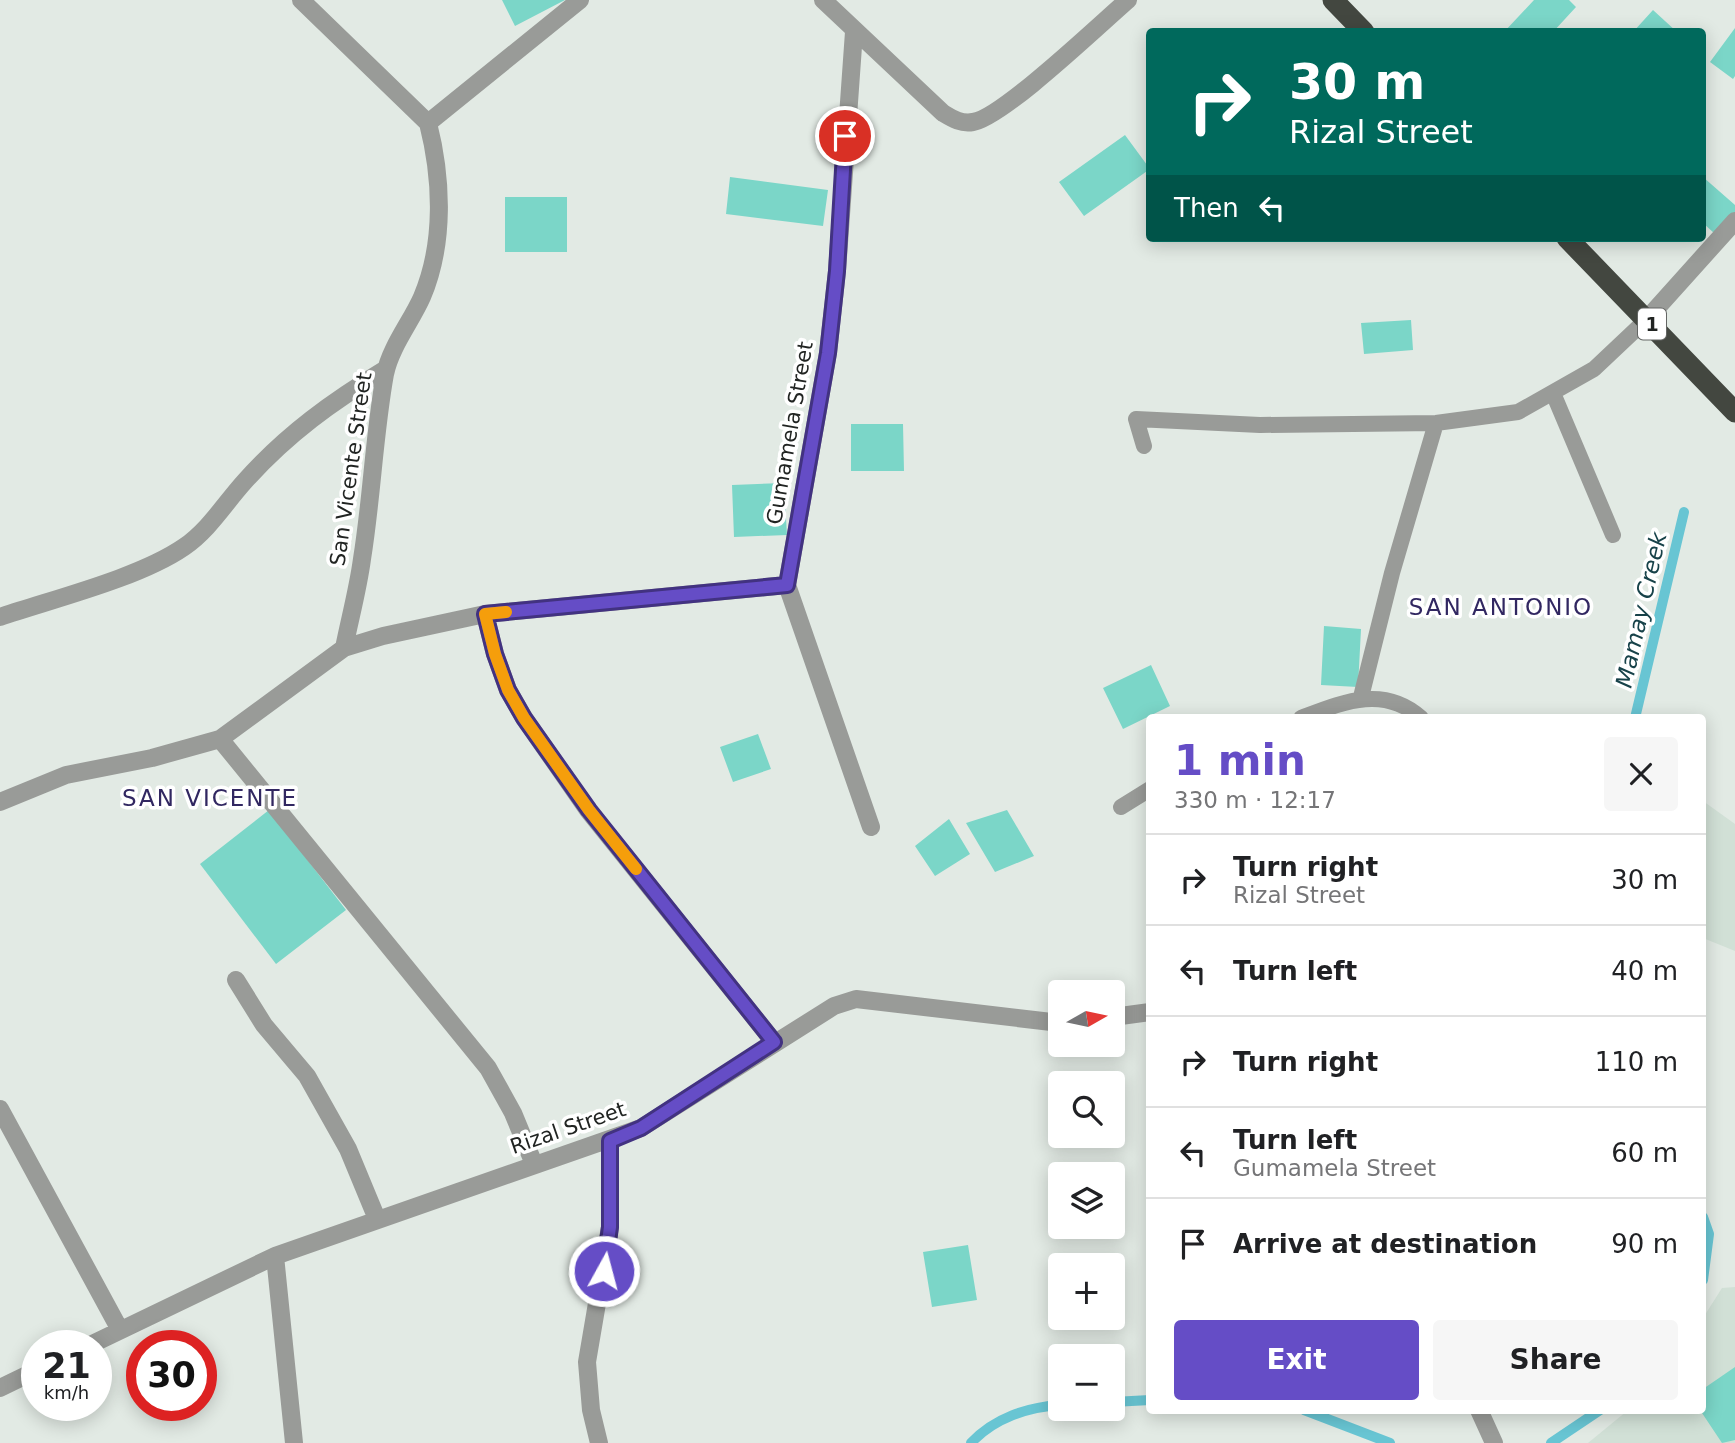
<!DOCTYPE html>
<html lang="en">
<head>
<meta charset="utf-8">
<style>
  :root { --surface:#fff; --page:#f6f6f6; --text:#202124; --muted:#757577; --line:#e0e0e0; --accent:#654dc6 }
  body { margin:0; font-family:"DejaVu Sans",sans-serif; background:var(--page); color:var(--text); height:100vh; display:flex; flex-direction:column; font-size:26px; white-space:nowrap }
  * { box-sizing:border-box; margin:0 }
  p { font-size:23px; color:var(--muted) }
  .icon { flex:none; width:38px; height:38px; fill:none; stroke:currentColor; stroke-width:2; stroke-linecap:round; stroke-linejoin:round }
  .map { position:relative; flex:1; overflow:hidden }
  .drawer { position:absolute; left:1146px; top:714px; width:560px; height:700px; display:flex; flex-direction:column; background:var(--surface); border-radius:7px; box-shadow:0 4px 18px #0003 }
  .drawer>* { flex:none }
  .banner { position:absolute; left:1146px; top:28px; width:560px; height:214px; border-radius:7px; box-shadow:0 4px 18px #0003; background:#00695c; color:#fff; overflow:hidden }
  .needle { width:46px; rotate:81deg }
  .tools { position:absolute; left:1048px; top:980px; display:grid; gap:14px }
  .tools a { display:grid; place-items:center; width:77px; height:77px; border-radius:7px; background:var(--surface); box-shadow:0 4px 18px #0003; font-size:35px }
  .speed { position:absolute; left:21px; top:1330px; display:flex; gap:14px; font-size:35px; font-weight:700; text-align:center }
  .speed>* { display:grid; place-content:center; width:91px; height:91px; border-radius:50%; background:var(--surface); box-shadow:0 4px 18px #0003; line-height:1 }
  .speed small { font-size:18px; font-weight:400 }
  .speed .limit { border:10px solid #d22; background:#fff; color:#111 }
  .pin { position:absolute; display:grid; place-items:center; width:60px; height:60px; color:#fff; margin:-30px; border:4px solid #fff; border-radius:50%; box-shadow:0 2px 7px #0007 }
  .me { position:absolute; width:77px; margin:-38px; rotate:7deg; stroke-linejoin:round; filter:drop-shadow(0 0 5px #0008) }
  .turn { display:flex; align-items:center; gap:24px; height:147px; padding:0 28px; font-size:32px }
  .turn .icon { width:91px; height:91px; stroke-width:2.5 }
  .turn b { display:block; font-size:49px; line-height:60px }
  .then { display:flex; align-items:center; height:66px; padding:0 28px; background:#0003; gap:14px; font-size:26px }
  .round { display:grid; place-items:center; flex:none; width:74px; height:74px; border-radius:7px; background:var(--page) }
  .summary { display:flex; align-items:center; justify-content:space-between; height:119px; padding:0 28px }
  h1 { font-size:42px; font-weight:600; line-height:52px; color:var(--accent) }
  .button { display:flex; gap:14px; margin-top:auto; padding:14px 28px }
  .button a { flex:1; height:80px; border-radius:7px; background:var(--accent); color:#fff; font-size:28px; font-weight:600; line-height:80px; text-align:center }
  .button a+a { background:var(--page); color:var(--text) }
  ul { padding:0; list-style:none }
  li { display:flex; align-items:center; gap:21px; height:91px; padding:0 28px; border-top:2px solid var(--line) }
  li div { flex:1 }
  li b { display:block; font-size:26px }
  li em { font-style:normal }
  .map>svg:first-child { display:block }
  .built { fill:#d1e0d6 }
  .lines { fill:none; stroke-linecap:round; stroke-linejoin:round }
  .stream { stroke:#68c5d3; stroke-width:10 }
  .building { fill:#7bd6c8 }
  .lane { stroke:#999b98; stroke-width:16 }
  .street { stroke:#999b98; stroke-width:18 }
  .highway { stroke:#434740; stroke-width:21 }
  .route-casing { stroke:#423281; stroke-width:18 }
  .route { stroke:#654dc6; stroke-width:12 }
  .slow { stroke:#f59e0b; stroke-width:12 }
  .labels { text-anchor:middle; stroke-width:7; stroke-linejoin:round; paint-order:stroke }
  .shield { fill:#fff; stroke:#646664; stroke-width:2 }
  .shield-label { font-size:19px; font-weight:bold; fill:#212422 }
  .street-label { font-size:21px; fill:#212422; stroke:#fff }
  .neighbourhood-label { font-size:23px; letter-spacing:2px; fill:#312761; stroke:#fff }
  .water-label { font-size:23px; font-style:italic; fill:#174249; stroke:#fff }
</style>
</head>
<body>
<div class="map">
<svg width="1735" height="1443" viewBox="0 0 1735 1443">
  <rect width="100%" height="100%" fill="#e2eae4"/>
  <path class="built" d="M 1703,801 L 1735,824 L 1735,951 L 1703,938 Z
    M 1735,1287 L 1735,1443 L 1588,1443 L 1627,1411 L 1703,1410 L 1703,1318 L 1722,1288 Z"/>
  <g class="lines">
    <path class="stream" d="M 1635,718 L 1684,512
      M 1703,1217 L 1709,1234 L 1703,1280
      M 1113,1402 L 1150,1400
      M 1304,1410 L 1390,1443
      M 971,1443 C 994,1418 1028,1407 1060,1405
      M 1551,1443 L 1600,1410"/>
  </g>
  <path class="building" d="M 502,0 L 565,0 L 515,26 Z
    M 1534,0 L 1569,0 L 1576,7 L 1553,32 L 1504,32 Z
    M 1653,10 L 1677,32 L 1633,32 Z
    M 1735,28 L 1735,76 L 1733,79 L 1710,62 Z
    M 1125,135 L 1150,169 L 1084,216 L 1059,182 Z
    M 730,177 L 828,190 L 823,226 L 726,214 Z
    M 1703,177 L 1735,205 L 1735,212 L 1715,234 L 1703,223 Z
    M 505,197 L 567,197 L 567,252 L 505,252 Z
    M 1411,320 L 1413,350 L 1364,354 L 1361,323 Z
    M 851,424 L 903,424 L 904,471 L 851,471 Z
    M 784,483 L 787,535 L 734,537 L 732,485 Z
    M 1324,626 L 1361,629 L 1358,687 L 1321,685 Z
    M 1151,665 L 1170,706 L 1123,729 L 1103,688 Z
    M 758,734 L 771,769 L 733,782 L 720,747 Z
    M 269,810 L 346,910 L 276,964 L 200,864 Z
    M 1007,810 L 1034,856 L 995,872 L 966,823 Z
    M 949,819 L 970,854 L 935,876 L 915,846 Z
    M 968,1245 L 977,1300 L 932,1307 L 923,1252 Z
    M 1735,1367 L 1735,1440 L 1722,1443 L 1700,1410 L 1703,1410 L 1703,1389 Z"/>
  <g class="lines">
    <path class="lane" d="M 1553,393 L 1613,535
      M 1144,446 L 1136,419 L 1260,425 L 1436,423 L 1518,412 L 1594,369 L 1647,319
      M 1361,697 L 1392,573 L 1436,423
      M 1301,718 C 1341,703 1383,684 1421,718
      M 1121,807 L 1150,789"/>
    <path class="street" d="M 301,0 L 428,123
      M 823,0 L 943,113 C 953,119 961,124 973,122 C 1002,118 1100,24 1128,0
      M 854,32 L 837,271 L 828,353 L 787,585 L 871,827
      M 428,123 L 580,0
      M 1647,319 L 1735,221
      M 485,614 L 495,654 L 508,690 L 524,718 L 588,810 L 774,1042
      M 0,617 C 53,599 139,578 184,547 C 209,530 225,503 245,481 C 287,434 333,401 386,369
      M 344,648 C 350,618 358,589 362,559 C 372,497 374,435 385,374 C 391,346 411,322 422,297 C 445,243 442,178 428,123
      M 220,739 L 488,1068 L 513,1113 L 534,1164
      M 0,802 L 66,775 L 152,758 L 220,739 L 344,648 L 383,636 L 485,614 L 787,585
      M 236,980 L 264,1025 L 307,1076 L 348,1149 L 377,1219
      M 1113,1017 L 1150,1012
      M 0,1109 L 120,1330
      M 275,1256 L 294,1443
      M 88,1346 L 275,1256 L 641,1128 L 834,1006 L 856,999 L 1060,1023
      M 0,1388 L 37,1370
      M 1479,1410 L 1494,1443
      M 599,1443 L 591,1410 L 587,1362 L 610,1227 L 610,1141"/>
    <path class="highway" d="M 1333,0 L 1364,32
      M 1567,238 L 1735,412"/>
  </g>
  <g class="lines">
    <defs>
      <path id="route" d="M 604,1271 L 610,1227 L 610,1141 L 641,1128 L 774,1042 L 589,810 L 524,718 L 508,690 L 495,654 L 485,614 L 787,585 L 828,353 L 837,271 L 845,136"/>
    </defs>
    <use href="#route" class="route-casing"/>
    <use href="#route" class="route"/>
    <path class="slow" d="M 506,612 L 485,614 L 495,654 L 508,690 L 524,718 L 589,810 L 636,869"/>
  </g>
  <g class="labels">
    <rect class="shield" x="1638" y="308.5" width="28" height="31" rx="5"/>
    <g class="shield-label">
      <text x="1652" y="331">1</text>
    </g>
    <g class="street-label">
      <text transform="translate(790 433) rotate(-80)" y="7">Gumamela Street</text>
      <text transform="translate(351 469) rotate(-82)" y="7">San Vicente Street</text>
      <text transform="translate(568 1128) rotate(-19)" y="7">Rizal Street</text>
    </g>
    <g class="neighbourhood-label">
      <text x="1501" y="615">SAN ANTONIO</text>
      <text x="210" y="806">SAN VICENTE</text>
    </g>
    <g class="water-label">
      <text transform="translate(1641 610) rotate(-77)" y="8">Mamay Creek</text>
    </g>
  </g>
</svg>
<div class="tools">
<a><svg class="needle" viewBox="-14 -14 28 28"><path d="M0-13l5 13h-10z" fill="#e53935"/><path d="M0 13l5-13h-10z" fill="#757577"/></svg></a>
<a><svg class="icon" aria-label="search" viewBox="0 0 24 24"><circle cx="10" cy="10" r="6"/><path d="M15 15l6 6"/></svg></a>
<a><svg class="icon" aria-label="layers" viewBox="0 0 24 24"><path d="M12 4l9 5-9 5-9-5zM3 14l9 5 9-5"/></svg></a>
<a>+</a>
<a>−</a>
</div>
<div class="speed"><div>21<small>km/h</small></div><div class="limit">30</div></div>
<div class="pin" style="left:845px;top:136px;background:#d93025"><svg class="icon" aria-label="arrive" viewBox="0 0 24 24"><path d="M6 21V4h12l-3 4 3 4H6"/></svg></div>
<svg class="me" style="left:604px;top:1271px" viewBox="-20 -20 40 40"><circle r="17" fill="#654dc6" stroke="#fff" stroke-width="3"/><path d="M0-11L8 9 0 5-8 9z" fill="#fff"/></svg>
<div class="banner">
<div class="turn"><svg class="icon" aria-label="right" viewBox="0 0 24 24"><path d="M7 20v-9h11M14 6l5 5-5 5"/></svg><div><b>30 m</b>Rizal Street</div></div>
<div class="then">Then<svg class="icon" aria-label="left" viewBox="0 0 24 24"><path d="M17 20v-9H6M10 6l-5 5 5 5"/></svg></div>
</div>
<section class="drawer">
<div class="summary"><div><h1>1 min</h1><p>330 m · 12:17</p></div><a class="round"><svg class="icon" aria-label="close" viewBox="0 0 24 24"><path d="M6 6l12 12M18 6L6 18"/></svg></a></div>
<ul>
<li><svg class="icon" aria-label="right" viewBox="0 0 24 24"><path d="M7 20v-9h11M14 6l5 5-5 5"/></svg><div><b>Turn right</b><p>Rizal Street</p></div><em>30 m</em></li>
<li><svg class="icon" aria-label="left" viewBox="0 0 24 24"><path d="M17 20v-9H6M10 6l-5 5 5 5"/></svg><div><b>Turn left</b></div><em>40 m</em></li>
<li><svg class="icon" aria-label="right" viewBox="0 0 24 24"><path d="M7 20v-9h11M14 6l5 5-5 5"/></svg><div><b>Turn right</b></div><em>110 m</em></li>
<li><svg class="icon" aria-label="left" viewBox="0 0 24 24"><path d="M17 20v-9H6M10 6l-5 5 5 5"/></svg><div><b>Turn left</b><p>Gumamela Street</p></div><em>60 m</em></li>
<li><svg class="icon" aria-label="arrive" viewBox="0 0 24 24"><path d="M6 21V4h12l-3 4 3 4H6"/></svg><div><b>Arrive at destination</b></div><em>90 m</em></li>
</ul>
<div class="button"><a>Exit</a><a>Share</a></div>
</section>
</div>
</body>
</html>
